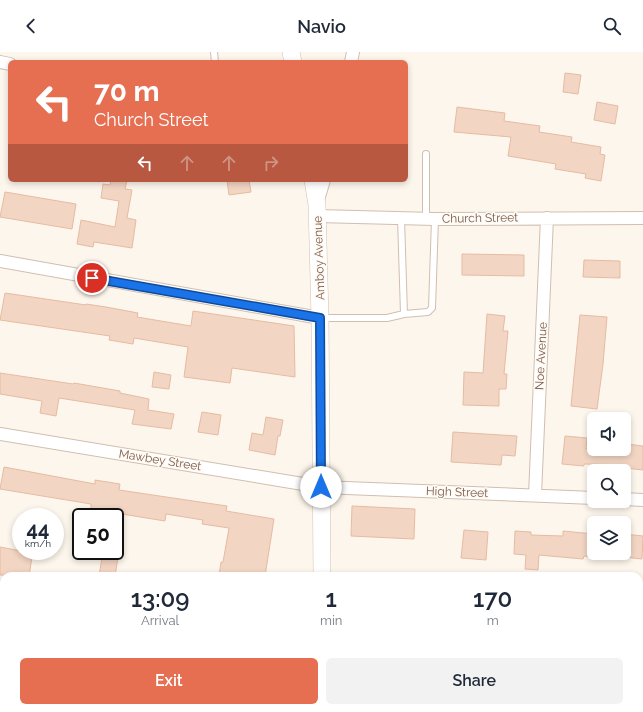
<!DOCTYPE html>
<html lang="en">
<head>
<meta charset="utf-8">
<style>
  :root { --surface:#fff; --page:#f2f2f3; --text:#1f2937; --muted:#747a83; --accent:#e76f51 }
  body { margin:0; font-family:Raleway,sans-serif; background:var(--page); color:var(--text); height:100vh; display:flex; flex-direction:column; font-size:15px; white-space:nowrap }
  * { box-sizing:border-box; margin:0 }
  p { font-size:13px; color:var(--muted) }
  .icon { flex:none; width:22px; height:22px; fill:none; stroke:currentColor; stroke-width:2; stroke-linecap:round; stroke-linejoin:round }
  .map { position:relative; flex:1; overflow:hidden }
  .details { position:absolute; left:0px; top:520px; width:643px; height:140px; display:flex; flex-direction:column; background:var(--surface); border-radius:12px 12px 0 0; box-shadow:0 2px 6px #0003 }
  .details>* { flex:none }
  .top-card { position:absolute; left:8px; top:8px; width:400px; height:122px; border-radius:6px; box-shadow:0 2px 6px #0003; background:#e76f51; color:#fff; overflow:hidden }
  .fabs { position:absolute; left:587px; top:360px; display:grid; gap:8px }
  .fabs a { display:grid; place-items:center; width:44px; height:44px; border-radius:6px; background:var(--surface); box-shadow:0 2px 6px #0003; font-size:20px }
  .speed { position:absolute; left:12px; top:456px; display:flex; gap:8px; font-size:20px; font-weight:700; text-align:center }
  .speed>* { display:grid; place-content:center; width:52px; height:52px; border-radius:50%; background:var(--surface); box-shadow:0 2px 6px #0003; line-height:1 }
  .speed small { font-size:10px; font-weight:400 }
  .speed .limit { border:2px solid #111; border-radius:6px; background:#fff; color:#111 }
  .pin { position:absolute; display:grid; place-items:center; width:34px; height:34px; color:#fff; margin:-17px; border:2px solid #fff; border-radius:50%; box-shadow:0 1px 4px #0007 }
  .me { position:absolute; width:44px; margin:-22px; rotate:0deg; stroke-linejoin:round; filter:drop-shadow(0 0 3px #0008) }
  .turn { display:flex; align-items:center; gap:14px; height:84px; padding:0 20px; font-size:18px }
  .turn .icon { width:52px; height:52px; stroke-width:2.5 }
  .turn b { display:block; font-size:28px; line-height:34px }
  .lanes { display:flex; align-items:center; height:38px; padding:0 20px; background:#0003; justify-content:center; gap:20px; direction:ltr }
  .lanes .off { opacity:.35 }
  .eta { display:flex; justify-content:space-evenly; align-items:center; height:68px; text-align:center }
  .eta b { font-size:24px; font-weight:600; line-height:28px }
  .primary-button { display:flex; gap:8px; margin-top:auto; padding:8px 20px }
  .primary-button a { flex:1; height:46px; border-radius:6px; background:var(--accent); color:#fff; font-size:16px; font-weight:600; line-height:46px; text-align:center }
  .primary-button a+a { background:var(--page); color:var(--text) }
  header { display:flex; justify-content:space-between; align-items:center; height:52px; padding:0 20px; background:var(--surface); font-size:18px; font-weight:600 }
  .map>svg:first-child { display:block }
  .building { fill:#f3d5c3; stroke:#e6bba3 }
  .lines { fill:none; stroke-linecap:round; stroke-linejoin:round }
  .lane-casing { stroke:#d1beb0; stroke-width:8 }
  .street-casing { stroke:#d1beb0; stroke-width:14 }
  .secondary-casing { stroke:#d6c0b0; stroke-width:18 }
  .lane { stroke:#fff; stroke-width:6 }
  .street { stroke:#fff; stroke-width:12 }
  .secondary { stroke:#fff; stroke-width:17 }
  .route-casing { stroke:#114b97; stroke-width:10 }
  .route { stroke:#1a73e8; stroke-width:7 }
  .labels { text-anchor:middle; stroke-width:3; stroke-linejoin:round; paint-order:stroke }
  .street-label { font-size:12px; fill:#7a5c4d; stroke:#fffaf3 }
</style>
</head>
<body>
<header><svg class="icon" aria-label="back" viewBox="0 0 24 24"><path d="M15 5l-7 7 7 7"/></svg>Navio<svg class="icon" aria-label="search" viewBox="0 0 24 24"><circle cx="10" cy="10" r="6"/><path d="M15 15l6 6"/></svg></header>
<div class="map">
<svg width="643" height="660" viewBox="0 0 643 660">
  <rect width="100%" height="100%" fill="#fdf6ec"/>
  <path class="building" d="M 565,21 L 581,23 L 578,42 L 563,40 Z
    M 597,50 L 618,54 L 615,72 L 594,68 Z
    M 457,55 L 505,61 L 504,69 L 540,74 L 539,80 L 572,85 L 571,90 L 601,95 L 600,102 L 605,103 L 601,129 L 585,126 L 586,122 L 555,117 L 556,112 L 508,104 L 511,85 L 454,80 Z
    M 111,128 L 127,128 L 125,137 L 132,138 L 127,166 L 136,168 L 132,196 L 94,190 L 93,195 L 77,192 L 81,168 L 115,175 L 119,149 L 101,146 L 103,132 L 110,133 Z
    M 227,128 L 249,128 L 251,140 L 229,143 Z
    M 5,140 L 76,152 L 72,177 L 0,165 Z
    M 462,202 L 524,203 L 524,224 L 462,223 Z
    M 584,208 L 620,209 L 620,226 L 583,225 Z
    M 5,241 L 86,253 L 86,252 L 106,255 L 138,261 L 137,265 L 191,274 L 193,259 L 294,274 L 295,325 L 232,316 L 230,331 L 184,325 L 188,295 L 134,286 L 133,292 L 109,288 L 110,284 L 0,268 Z
    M 487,262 L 505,264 L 503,279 L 508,279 L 504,322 L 507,322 L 506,337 L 499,337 L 499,354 L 463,353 L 464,320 L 483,321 Z
    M 580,263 L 607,265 L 603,312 L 597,357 L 571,354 Z
    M 154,320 L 171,323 L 169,337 L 152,335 Z
    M 0,321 L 73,332 L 74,331 L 120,339 L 120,341 L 149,347 L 148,358 L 174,362 L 171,377 L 132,372 L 135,358 L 59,346 L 56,364 L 40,361 L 42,349 L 0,342 Z
    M 202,360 L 221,363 L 218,383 L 198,380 Z
    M 266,365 L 283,368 L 280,384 L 278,384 L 275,403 L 249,398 L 252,381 L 263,383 Z
    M 453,380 L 517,384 L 515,404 L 502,403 L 501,413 L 451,410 Z
    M 565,384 L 587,386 L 586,397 L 627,397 L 627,392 L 643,394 L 643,418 L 625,416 L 625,413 L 584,412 L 584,414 L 562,412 Z
    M 4,415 L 95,432 L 95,428 L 120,432 L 119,438 L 227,454 L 226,459 L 274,467 L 265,524 L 219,524 L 221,510 L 223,510 L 229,476 L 202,472 L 203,468 L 166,462 L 165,469 L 91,457 L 91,452 L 0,437 Z
    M 352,454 L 415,457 L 414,487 L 351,484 Z
    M 464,478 L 488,480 L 486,508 L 461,506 Z
    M 515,479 L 531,480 L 531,483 L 563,484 L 563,479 L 594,482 L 594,505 L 584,504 L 583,507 L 539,503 L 538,518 L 525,517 L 526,503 L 514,502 Z
    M 624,482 L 643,484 L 642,507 L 624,505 Z
    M 0,495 L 21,499 L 33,499 L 29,524 L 0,523 Z
    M 103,499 L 119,499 L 115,524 L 99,524 Z"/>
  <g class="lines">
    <defs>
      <path id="lane" d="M 214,0 L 215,10
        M 426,102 L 426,166
        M 404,262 L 428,260 L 432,256 L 435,167
        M 322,266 L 387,266 L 404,262 L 401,166"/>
      <path id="street" d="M 0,10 L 10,12
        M 351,10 L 353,0
        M 318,148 L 324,128
        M 317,164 L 435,167 L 643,166
        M 0,209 L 320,266
        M 0,382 L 321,435 L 594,446
        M 535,443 L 547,166
        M 624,447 L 643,448
        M 0,558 L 4,559
        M 639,626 L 643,627"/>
      <path id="secondary" d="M 291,0 L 293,10
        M 313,128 L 317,153 L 320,266 L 322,524
        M 322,660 L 322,656"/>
    </defs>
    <use href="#lane" class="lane-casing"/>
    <use href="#street" class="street-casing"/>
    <use href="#secondary" class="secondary-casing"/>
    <use href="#lane" class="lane"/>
    <use href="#street" class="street"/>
    <use href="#secondary" class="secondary"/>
  </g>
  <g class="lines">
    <defs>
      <path id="route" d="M 92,226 L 320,266 L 321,435"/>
    </defs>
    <use href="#route" class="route-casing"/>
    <use href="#route" class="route"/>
  </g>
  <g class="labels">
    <g class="street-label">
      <text transform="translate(480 166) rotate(-1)" y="4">Church Street</text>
      <text transform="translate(319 206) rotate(-92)" y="4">Amboy Avenue</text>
      <text transform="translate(541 304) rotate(-87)" y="4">Noe Avenue</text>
      <text transform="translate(160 408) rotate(9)" y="4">Mawbey Street</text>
      <text transform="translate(457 440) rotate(2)" y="4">High Street</text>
    </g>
  </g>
</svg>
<div class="fabs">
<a><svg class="icon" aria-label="sound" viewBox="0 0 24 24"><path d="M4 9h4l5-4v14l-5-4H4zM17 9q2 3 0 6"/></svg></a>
<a><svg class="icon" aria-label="search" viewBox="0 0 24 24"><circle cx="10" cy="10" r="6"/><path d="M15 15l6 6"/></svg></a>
<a><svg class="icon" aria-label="layers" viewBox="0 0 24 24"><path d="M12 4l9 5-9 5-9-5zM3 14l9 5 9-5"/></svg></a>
</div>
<div class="speed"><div>44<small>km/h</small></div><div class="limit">50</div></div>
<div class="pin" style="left:92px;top:226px;background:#d93025"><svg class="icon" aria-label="arrive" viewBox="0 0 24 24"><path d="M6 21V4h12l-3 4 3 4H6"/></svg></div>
<svg class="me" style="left:321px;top:435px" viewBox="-20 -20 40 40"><circle r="19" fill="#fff"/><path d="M0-13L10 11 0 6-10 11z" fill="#1a73e8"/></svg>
<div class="top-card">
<div class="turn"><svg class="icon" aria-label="left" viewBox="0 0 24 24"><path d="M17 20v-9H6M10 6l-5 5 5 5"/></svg><div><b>70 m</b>Church Street</div></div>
<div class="lanes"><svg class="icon" aria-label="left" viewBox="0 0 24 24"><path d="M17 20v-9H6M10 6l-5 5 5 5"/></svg><svg class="icon off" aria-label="ahead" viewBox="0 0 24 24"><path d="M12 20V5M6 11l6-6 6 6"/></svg><svg class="icon off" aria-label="ahead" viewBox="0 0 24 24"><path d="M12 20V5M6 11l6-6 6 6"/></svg><svg class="icon off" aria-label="right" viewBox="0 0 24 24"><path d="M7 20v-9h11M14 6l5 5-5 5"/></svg></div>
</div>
<section class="details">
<div class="eta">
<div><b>13:09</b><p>Arrival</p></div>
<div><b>1</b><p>min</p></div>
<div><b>170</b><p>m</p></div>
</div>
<div class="primary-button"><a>Exit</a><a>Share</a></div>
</section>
</div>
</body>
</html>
